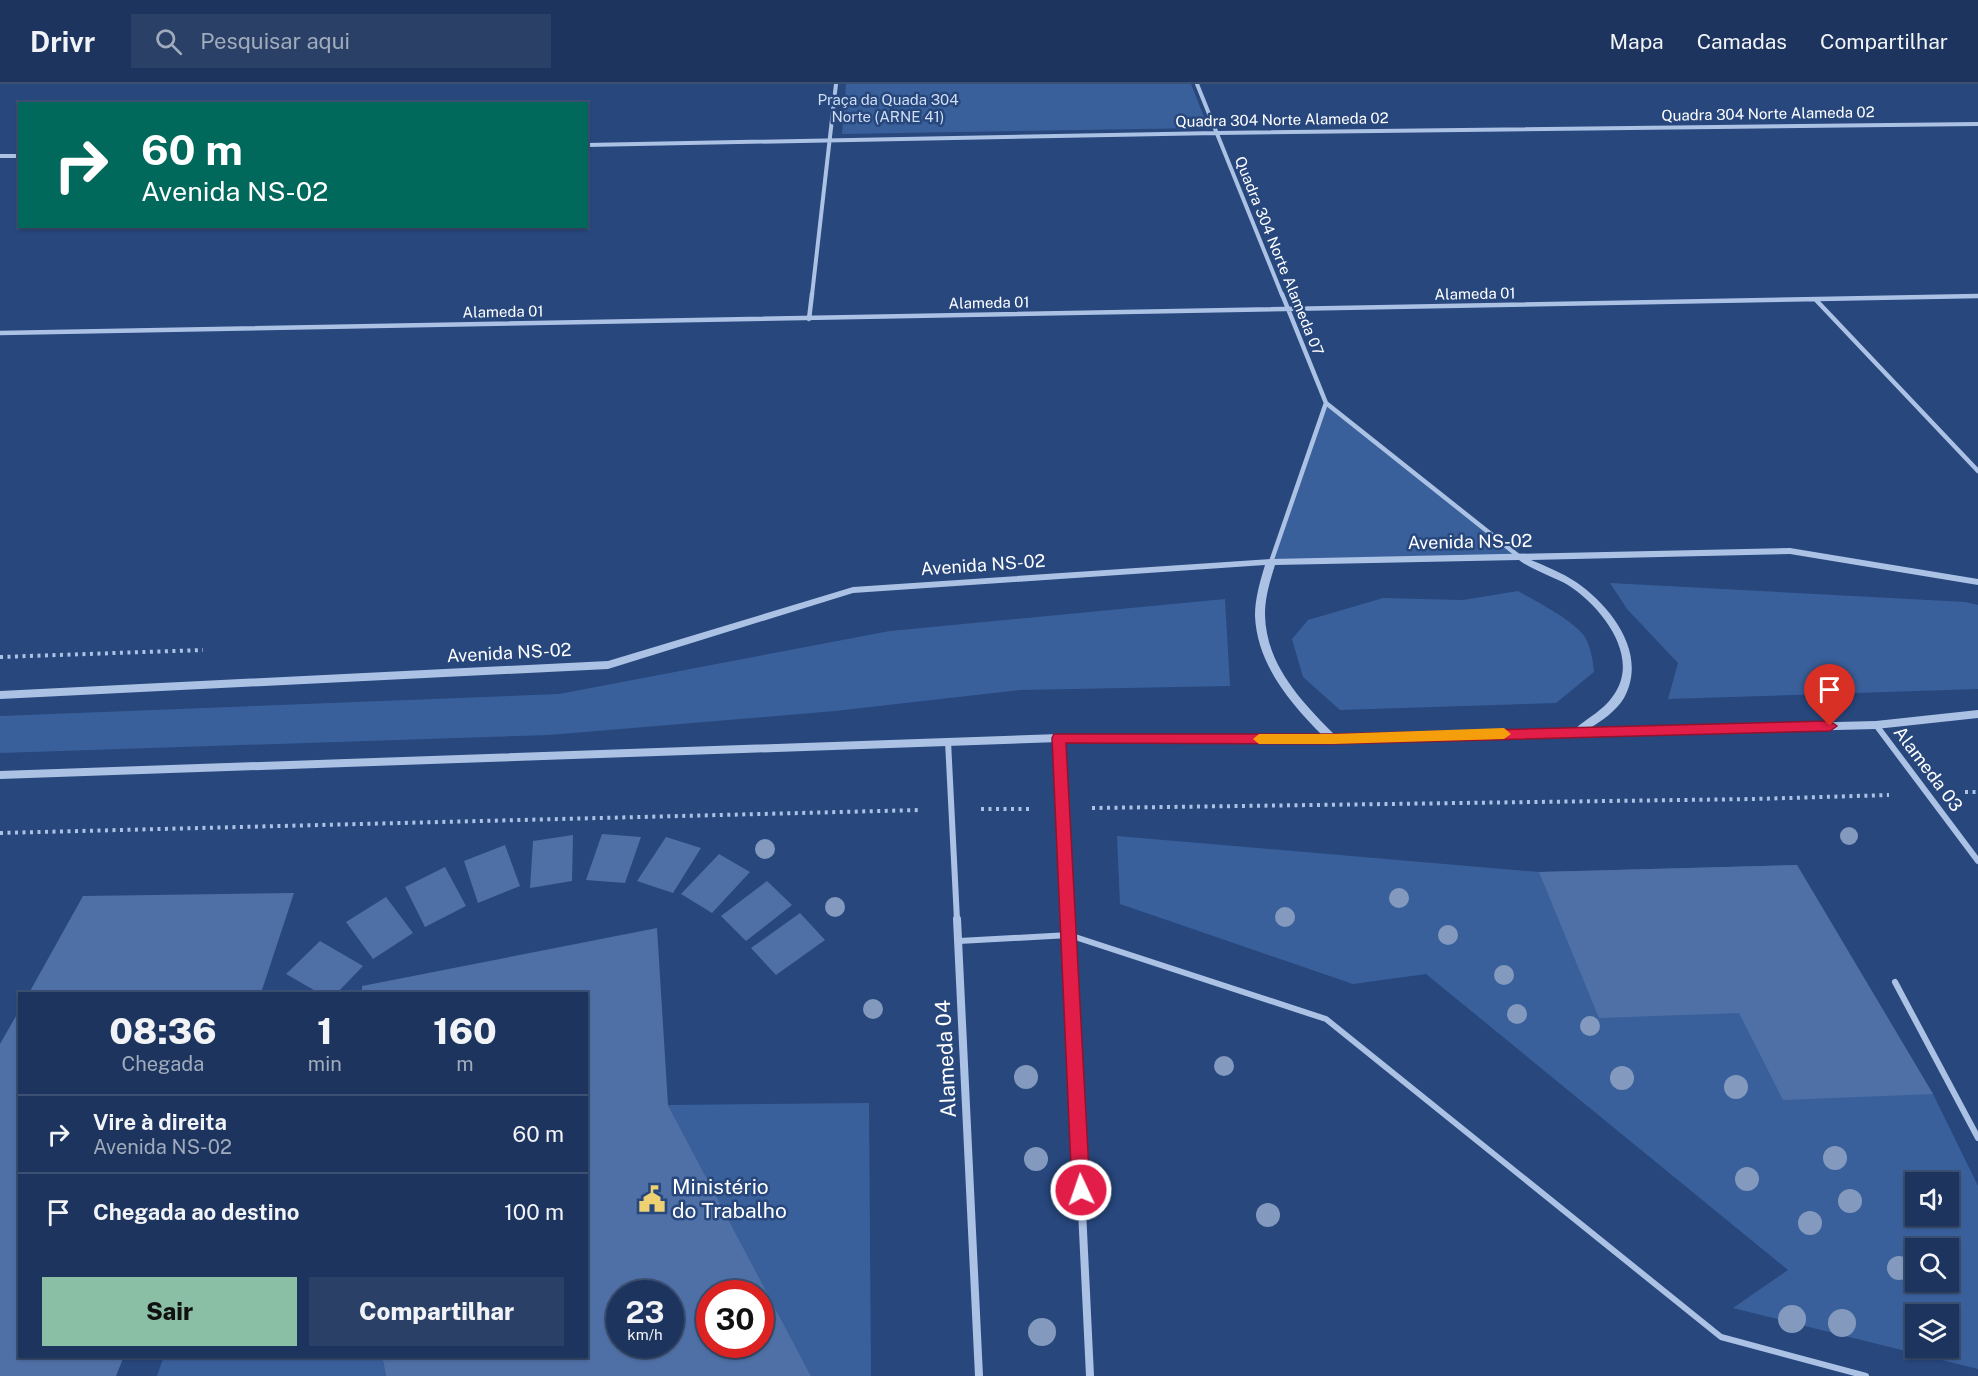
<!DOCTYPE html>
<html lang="pt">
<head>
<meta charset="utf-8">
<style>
  :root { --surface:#1d355e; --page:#2a4067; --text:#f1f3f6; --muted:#a0abbc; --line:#3b5073; --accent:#8abfa5 }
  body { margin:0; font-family:"Public Sans",sans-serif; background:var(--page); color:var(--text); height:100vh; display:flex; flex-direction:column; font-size:22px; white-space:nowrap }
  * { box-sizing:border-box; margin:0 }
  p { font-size:20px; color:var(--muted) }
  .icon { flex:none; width:33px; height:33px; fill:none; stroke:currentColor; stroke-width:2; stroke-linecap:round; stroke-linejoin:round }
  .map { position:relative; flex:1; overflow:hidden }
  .side { position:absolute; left:18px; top:908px; width:570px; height:366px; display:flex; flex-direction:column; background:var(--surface); border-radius:0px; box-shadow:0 2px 4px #0004,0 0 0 2px var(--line) }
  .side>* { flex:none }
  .guide { position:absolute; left:18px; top:18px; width:570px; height:126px; border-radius:0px; box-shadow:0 2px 4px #0004,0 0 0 2px var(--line); background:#00695c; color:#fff; overflow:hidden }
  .buttons { position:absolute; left:1905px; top:1088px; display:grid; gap:12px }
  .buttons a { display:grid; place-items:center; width:54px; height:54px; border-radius:0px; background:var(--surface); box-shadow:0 2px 4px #0004,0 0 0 2px var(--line); font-size:30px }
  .speed { position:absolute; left:606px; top:1196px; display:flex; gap:12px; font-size:30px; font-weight:700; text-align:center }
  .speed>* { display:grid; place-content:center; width:78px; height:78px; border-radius:50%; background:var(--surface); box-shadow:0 2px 4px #0004,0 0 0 2px var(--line); line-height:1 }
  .speed small { font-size:15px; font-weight:400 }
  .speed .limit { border:9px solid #d22; background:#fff; color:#111 }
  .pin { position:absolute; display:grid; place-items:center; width:51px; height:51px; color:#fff; margin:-62px -26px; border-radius:50% 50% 50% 0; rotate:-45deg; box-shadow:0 0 6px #0007 }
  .pin .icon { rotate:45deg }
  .me { position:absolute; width:66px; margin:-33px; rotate:357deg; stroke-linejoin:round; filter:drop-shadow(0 0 4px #0008) }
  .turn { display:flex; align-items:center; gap:21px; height:126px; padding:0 24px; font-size:27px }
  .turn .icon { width:78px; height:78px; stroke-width:2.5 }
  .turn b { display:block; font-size:42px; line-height:51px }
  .eta { display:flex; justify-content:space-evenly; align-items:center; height:102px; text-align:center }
  .eta b { font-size:36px; font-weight:800; line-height:42px }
  .action { display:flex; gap:12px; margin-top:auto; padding:12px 24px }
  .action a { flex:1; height:69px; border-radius:0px; background:var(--accent); color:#111; font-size:24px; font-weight:800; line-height:69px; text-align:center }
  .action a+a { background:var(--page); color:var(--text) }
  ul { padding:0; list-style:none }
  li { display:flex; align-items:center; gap:18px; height:78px; padding:0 24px; border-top:2px solid var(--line) }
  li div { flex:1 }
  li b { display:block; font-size:22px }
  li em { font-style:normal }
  header { display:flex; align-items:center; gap:36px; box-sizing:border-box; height:84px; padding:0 30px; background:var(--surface); border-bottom:2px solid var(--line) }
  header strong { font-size:28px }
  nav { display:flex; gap:33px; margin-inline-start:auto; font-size:21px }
  .search { width:420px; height:54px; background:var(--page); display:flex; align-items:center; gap:15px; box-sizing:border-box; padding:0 21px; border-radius:0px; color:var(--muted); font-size:22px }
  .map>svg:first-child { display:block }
  .green { fill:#3a609b; fill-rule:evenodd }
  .building { fill:#4f70a6; fill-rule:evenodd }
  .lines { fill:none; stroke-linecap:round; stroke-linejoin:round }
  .path { stroke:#acc2e5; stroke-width:4; stroke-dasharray:3 4.5; stroke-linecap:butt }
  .service { stroke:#acc2e5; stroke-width:6 }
  .minor-far3 { stroke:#acc2e5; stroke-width:4 }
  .minor-far2 { stroke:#acc2e5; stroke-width:4.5 }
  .minor-far1 { stroke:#acc2e5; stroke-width:6 }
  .minor { stroke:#acc2e5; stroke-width:8 }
  .tertiary { fill:#acc2e5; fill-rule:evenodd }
  .tree { fill:#839abe }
  .route { fill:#e11d48; stroke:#92132f; stroke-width:1.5 }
  .slow { fill:#f59e0b }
  .labels { text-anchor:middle; stroke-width:5; stroke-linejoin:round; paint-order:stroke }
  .far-park-label { font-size:15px; fill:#cfdef4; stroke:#27477d }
  .far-street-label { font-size:15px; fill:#fff; stroke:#27477d }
  .street-label { font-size:18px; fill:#fff; stroke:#27477d }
  .near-street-label { font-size:21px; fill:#fff; stroke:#27477d }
  .near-poi-label { font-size:21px; fill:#fff; stroke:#27477d; text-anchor:start }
</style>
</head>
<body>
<header>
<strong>Drivr</strong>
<div class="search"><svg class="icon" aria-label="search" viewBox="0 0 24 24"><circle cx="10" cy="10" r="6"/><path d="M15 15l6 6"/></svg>Pesquisar aqui</div>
<nav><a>Mapa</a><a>Camadas</a><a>Compartilhar</a></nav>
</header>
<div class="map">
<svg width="1978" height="1292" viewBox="0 0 1978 1292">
  <rect width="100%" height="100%" fill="#27477d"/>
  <path class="green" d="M 846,0 L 1191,0 L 1206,38 L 1203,44 L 842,50 Z
    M 1326,319 L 1521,474 L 1271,478 Z
    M 1610,499 L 1965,518 L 1978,521 L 1978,605 L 1668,615 L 1678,579 L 1627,525 Z
    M 1518,507 C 1539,519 1564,531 1581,548 C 1590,557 1593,576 1594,588 L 1556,619 L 1340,626 L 1303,593 L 1292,555 L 1308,536 L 1383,514 L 1463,516 Z
    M 1225,515 L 1230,602 L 1020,606 L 835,627 L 549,651 L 0,669 L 0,632 L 559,610 L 890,547 Z
    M 1117,752 L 1539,788 L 1797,781 L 1933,1010 L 1978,1102 L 1978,1285 L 1733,1224 L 1788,1186 L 1426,890 L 1353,900 L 1120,820 ZM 1916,1098 L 1948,1098 L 1948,1131 L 1916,1131 ZM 1916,1164 L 1948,1164 L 1948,1197 L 1916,1197 ZM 1916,1230 L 1948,1230 L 1948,1263 L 1916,1263 Z
    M 869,1019 L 871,1292 L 811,1292 L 668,1021 Z
    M 164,1272 L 382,1272 L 386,1292 L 157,1292 Z"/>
  <path class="building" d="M 602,750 L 641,753 L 625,799 L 586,796 Z
    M 573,751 L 572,797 L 530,804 L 533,757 Z
    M 666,753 L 701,764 L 673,809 L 637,797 Z
    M 505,761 L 520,802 L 478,819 L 464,777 Z
    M 719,770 L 750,788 L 712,829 L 681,810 Z
    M 1797,781 L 1933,1010 L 1783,1016 L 1739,929 L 1599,934 L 1539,788 Z
    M 445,783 L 466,822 L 425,843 L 405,803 Z
    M 767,797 L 792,821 L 746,857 L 721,832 Z
    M 294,809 L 261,909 L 29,909 L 83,812 Z
    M 386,813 L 413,849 L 373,875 L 346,838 Z
    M 800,829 L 825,856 L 776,891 L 751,864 Z
    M 657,844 L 668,1021 L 811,1292 L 386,1292 L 382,1272 L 586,1272 L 586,909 L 362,909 L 362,902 ZM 620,1209 L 670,1209 L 670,1260 L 620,1260 ZM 710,1209 L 760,1209 L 760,1260 L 710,1260 Z
    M 320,857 L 363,882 L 337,909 L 319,909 L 286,890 Z
    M 20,925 L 20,1272 L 124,1272 L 116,1292 L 0,1292 L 0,960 Z"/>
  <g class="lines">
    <path class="path" d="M 0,573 L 203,566
      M 1965,708 L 1978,708
      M 1092,724 L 1755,715 L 1889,711
      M 981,725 L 1031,725
      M 0,749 L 920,726"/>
    <path class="service" d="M 959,857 L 1069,851 L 1326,935 L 1721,1253 L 1866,1292
      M 1895,898 L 1978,1054"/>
    <path class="minor-far3" d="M 1197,0 L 1282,211
      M 586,61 L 1217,49 L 1978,40
      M 0,72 L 20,72
      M 812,211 L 836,0"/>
    <path class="minor-far2" d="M 1282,210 L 1326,319 L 1521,474
      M 1816,216 L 1978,387
      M 809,235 L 812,210
      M 0,249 L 1978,212
      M 1271,478 L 1326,319"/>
    <path class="minor-far1" d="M 1876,641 L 1978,777
      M 1059,654 L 1068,836
      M 948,657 L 957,836"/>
    <path class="minor" d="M 957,835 L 979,1292
      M 1068,835 L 1090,1292"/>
    <path class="tertiary" d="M 1790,464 L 1978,495 L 1978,501 L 1790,470 L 1531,476 C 1546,482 1562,489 1576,498 C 1612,523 1648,570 1624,614 C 1616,627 1603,636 1590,644 L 1876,637 L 1978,626 L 1978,634 L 1876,645 L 1333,659 L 1059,658 L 0,695 L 0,687 L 1059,650 L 1322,651 C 1290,619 1257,580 1255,532 C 1255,514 1260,498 1265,481 L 853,509 L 608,585 L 0,615 L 0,607 L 608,577 L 853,503 L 1271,475 ZM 1519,476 C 1530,485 1554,493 1568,501 C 1601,522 1642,573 1613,612 C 1603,627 1588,633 1575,645 L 1335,651 C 1302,618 1266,581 1265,531 C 1265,513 1270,497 1275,481 Z"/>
  </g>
  <g class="tree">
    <circle cx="1849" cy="752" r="9"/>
    <circle cx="765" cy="765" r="10"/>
    <circle cx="1399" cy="814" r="10"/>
    <circle cx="835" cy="823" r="10"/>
    <circle cx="1285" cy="833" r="10"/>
    <circle cx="1448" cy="851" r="10"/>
    <circle cx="1504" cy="891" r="10"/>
    <circle cx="873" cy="925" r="10"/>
    <circle cx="1517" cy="930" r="10"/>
    <circle cx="1590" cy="942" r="10"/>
    <circle cx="1224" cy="982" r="10"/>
    <circle cx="1026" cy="993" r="12"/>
    <circle cx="1622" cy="994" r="12"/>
    <circle cx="1736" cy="1003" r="12"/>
    <circle cx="1835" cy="1074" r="12"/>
    <circle cx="1036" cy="1075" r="12"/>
    <circle cx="1747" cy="1095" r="12"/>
    <circle cx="1850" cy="1117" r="12"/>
    <circle cx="1268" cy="1131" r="12"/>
    <circle cx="1810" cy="1139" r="12"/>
    <circle cx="1899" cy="1184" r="12"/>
    <circle cx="1792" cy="1235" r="14"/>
    <circle cx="1842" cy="1239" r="14"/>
    <circle cx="1042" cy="1248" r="14"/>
  </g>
  <path class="route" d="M 1830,637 L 1837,642 L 1830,647 L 1333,660 L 1066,659 L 1090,1106 L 1088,1113 L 1081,1116 L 1075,1113 L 1072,1106 L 1052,654 L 1054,650 L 1333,650 Z"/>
  <path class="slow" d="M 1504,644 L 1511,650 L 1504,655 L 1333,660 L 1259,660 L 1253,655 L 1259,650 L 1333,650 Z"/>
  <defs>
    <symbol id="civic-bare" viewBox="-9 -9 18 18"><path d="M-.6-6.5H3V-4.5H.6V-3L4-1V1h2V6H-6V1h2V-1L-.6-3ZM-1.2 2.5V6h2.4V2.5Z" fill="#edd172" stroke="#27477d" stroke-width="2.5" paint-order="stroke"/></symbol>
  </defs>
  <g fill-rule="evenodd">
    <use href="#civic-bare" x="633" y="1096" width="38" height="38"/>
  </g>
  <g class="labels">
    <g class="far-park-label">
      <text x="888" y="21">Praça da Quada 304<tspan x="888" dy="17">Norte (ARNE 41)</tspan></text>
    </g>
    <g class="far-street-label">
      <text transform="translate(1768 30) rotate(-1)" y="5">Quadra 304 Norte Alameda 02</text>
      <text transform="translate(1282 36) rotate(-1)" y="5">Quadra 304 Norte Alameda 02</text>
      <text transform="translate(1279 172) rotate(68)" y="5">Quadra 304 Norte Alameda 07</text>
      <text transform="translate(1475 210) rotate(-1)" y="5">Alameda 01</text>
      <text transform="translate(989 219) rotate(-1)" y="5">Alameda 01</text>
      <text transform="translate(503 228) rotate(-1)" y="5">Alameda 01</text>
    </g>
    <g class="street-label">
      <text transform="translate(1470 458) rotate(-1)" y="6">Avenida NS-02</text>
      <text transform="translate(983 481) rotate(-4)" y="6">Avenida NS-02</text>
      <text transform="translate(509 569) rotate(-3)" y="6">Avenida NS-02</text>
      <text transform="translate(1928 685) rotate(53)" y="6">Alameda 03</text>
    </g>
    <g class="near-street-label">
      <text transform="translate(946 975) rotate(-93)" y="7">Alameda 04</text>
    </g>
    <g class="near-poi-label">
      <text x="672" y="1110">Ministério<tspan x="672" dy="24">do Trabalho</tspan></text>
    </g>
  </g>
</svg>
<div class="buttons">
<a><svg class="icon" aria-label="sound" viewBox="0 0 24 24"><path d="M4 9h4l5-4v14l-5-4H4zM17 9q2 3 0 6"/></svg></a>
<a><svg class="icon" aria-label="search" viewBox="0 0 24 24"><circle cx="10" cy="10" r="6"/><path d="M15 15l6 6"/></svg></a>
<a><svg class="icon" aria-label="layers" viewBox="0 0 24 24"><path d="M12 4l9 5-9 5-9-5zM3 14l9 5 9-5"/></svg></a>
</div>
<div class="speed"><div>23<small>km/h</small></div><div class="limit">30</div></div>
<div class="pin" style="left:1830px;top:642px;background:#d93025"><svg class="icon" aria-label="arrive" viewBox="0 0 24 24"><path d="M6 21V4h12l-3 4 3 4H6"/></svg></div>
<svg class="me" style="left:1081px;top:1106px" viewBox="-20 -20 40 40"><circle r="17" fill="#e11d48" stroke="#fff" stroke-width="3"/><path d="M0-11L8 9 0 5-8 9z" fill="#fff"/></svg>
<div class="guide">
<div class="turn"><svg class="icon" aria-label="right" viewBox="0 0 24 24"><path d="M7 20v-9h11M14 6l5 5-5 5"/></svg><div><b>60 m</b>Avenida NS-02</div></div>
</div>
<section class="side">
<div class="eta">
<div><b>08:36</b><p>Chegada</p></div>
<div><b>1</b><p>min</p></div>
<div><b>160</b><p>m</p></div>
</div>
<ul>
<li><svg class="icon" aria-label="right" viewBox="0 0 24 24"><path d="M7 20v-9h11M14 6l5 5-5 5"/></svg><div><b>Vire à direita</b><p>Avenida NS-02</p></div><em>60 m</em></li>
<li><svg class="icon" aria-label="arrive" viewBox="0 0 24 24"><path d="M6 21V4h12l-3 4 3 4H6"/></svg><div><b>Chegada ao destino</b></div><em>100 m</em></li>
</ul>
<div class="action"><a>Sair</a><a>Compartilhar</a></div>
</section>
</div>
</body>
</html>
